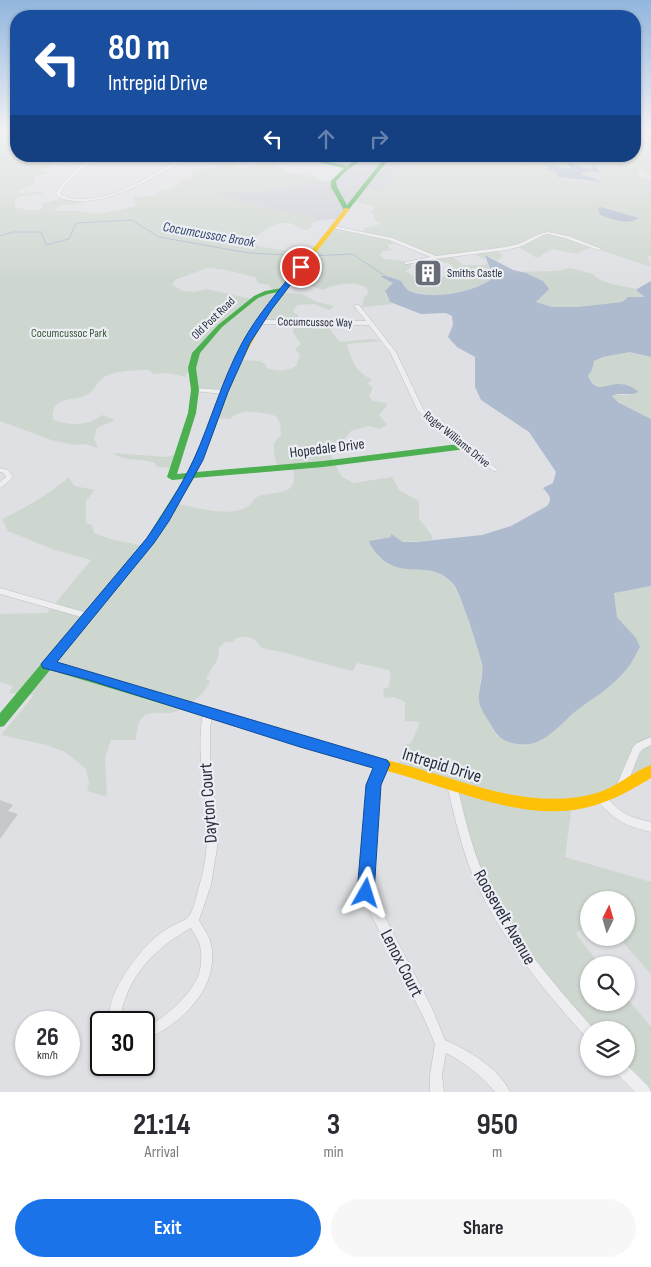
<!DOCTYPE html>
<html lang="en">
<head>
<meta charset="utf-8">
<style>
  :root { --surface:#fff; --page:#f7f7f7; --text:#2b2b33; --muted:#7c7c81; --accent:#1a73e8 }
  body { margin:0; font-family:"Sofia Sans Condensed",sans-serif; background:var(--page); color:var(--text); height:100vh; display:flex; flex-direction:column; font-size:19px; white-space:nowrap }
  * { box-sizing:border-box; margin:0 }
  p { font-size:16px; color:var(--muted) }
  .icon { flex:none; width:28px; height:28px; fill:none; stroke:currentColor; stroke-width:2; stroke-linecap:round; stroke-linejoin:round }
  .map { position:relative; height:1092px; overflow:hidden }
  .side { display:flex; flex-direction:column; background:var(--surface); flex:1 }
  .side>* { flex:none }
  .top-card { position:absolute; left:10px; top:10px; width:631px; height:152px; border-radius:20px; box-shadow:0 1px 4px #0004; background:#1a4fa0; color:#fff; overflow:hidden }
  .needle { width:32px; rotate:5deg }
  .fabs { position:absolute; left:580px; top:891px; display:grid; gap:10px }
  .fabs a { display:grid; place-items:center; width:55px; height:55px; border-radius:50%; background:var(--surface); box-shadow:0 1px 4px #0004; font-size:25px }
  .speed { position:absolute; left:15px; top:1011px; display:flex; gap:10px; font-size:25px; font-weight:700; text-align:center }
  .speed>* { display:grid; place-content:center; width:65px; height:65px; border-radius:50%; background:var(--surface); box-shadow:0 1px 4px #0004; line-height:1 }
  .speed small { font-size:12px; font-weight:400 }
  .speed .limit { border:2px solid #111; border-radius:8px; background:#fff; color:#111 }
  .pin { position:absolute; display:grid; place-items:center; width:42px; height:42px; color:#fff; margin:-21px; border:2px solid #fff; border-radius:50%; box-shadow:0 1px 5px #0007 }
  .me { position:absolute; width:55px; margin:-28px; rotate:6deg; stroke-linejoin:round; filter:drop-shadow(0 0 4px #0008) }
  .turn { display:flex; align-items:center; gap:18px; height:105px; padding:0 15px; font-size:22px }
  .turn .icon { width:65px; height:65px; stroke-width:2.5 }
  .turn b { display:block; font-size:35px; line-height:42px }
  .lanes { display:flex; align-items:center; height:48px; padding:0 15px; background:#0003; justify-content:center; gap:25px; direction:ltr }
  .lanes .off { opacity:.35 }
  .eta { display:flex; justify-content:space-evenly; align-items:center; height:85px; text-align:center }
  .eta b { font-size:30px; font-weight:700; line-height:35px }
  .button { display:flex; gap:10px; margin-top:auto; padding:10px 15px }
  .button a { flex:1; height:58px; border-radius:30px; background:var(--accent); color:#fff; font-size:20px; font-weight:700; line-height:58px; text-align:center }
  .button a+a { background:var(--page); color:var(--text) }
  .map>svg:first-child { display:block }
  .built { fill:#cdcfd7 }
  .green { fill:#ced7cf; fill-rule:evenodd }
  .water { fill:#aebace }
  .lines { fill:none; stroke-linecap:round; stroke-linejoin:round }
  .stream { stroke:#aebace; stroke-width:1 }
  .building { fill:#c7c8cc }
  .street-casing { stroke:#bdbec2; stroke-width:1 }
  .street { fill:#eeeef0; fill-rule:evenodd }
  .fast { fill:#4caf50; fill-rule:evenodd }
  .slow { fill:#ffc107; fill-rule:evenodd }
  .route { fill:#1a73e8; stroke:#114b97 }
  .labels { text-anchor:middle; stroke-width:4.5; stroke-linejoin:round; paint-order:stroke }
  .far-poi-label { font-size:12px; fill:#272d3b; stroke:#eceef4; text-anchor:start }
  .far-street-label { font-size:12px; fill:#272d3b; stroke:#eceef4 }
  .far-park-label { font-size:12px; fill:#395635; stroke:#eceef4 }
  .far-water-label { font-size:14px; font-style:italic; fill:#34486c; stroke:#eceef4 }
  .street-label { font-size:15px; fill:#272d3b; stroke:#eceef4 }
  .near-street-label { font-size:18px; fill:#272d3b; stroke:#eceef4 }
</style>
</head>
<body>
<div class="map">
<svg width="651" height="1092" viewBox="0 0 651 1092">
  <rect width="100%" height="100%" fill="#dfe0e4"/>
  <path class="built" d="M 301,156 L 399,156 L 406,158 L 404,169 L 391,176 L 397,178 L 384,189 L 364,188 L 340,218 L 323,220 L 308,218 L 238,201 L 224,196 L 220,192 L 272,191 L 312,182 L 333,181 L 347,168 Z"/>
  <path class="green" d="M 0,129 L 16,129 L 16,156 L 55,156 L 46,160 L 54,163 L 41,169 L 43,171 L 53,172 L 36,176 L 33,180 L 35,181 L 34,184 L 16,192 L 26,194 L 26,192 L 42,192 L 42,194 L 21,196 L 15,201 L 15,207 C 26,209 33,214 43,207 L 41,204 L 62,198 L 85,200 L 81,204 L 62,205 L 55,209 L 56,211 L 77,211 L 100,214 L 136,206 L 134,197 L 154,196 L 162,190 L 173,189 L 181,180 L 190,179 L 194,170 L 212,168 L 218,163 L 208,162 C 211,162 216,163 220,161 C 226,159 226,154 234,158 L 236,167 C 244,169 254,168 259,163 L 249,158 L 264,157 L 282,161 L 276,165 L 285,169 L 285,173 L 316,176 L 317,179 L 327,182 L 312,182 L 272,191 L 220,192 L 224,196 L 238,201 L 323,220 L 311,223 L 312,227 L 307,230 C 299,229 295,224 289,223 C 276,221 265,230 256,237 L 255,243 L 258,246 L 310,255 L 333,227 L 364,232 L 365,228 L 381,224 L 373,218 L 374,216 L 371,212 L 374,209 L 373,206 L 353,201 L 364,187 L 384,189 L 397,178 L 389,176 L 404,169 L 405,164 L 403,163 L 406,158 L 399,156 L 430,158 L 431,156 L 514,156 L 507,158 L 509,160 L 528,164 L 539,157 L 536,156 L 635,156 L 635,132 L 651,131 L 651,175 L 639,169 L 639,177 L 651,178 L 651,256 L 648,257 L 651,267 L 591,247 L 577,254 L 552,249 L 537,258 L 517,246 L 497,251 L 503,255 L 498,260 L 501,262 L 489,256 L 485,258 L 492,274 L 488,281 C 466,294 434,301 410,290 C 405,289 405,285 402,282 C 397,277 387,276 380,275 L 393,283 L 385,294 L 392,304 L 358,308 L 362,305 L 364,297 L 368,294 L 367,288 C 358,281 332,283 324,290 L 307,285 L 288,283 L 281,292 L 302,294 L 317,302 L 334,306 L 329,310 L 314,304 L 297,305 L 293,312 L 298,315 L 297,322 L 332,323 L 331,331 L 340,342 L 372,339 L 381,341 L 347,344 C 350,358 357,374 372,379 L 368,384 L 373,388 L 369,396 L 373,401 L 387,403 L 386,407 L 379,415 L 387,425 L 380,429 L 369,426 L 351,431 C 347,440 336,442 329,451 L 341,476 L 353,483 L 392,477 L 399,490 L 419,501 L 419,519 L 431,534 L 433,540 L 403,542 L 391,535 L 391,537 L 375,539 L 377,555 C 398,578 428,560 450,581 C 460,591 481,651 482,666 C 483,676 478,687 479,697 C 481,709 490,724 496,735 L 522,746 L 532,744 L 542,740 L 578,707 L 610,685 L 634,659 L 637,651 L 626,627 L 617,617 L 614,592 L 651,586 L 651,771 L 639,780 L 572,805 L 565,857 L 651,882 L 651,974 L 619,938 L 626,938 L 626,900 L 589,900 L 589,922 L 576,934 L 600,965 L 589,965 L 589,1002 L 626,1002 L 626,997 L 651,1027 L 651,1092 L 644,1092 L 621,1068 L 626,1068 L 626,1030 L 589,1030 L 577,1019 L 487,894 L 452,789 L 398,767 L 404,745 L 411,743 L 420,722 L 405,721 L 405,702 L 394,697 L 384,698 L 383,689 L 389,687 L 391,673 L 389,670 L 357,663 L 353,671 C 331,666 311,660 289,654 C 282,651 274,651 266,649 C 252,644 261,634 236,638 L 233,642 L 225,642 L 219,648 C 219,663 212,666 206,679 L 210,681 C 206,694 185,710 171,713 C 167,714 160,712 156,713 C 138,713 137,726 136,740 L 111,740 L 105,758 L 107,797 L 87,791 L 89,783 L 86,769 L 65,752 L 46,745 L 1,735 L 34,695 L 9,693 L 13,686 L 0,682 L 0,614 L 47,613 L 91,560 L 52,549 L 8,531 L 2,519 C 27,507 48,495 69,477 L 74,486 L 95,490 L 86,501 L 86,523 L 92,525 L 94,533 L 114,540 L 145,546 L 176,504 C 197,507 226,517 245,508 C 251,506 253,498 259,496 C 278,491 301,495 292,468 L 278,468 L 274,455 L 274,443 L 281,435 L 280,423 L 276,416 C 262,412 241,408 230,419 L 215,418 L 222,392 L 195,389 L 192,373 L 186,373 L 187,377 L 166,373 L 154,374 L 149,370 C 136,370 114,370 103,378 C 95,383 96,391 85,396 C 73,401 50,396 53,420 C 71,426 87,426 102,415 L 115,420 L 97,428 L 94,438 L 98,448 L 85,444 L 74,445 L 51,440 L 0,421 ZM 567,163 L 570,163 L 587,169 L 593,168 L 581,173 L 584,176 L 597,179 L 592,183 L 558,178 L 558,174 L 547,170 L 554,166 L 563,169 L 571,168 L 572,166 ZM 398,242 L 432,257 L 428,258 C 436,263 448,260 454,267 C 449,270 449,273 444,276 C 432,285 417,279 406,271 L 411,267 L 411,262 L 385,259 L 379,255 L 384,251 L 394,250 L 389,248 L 388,245 ZM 475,254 L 487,261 L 486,265 L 463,265 L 453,257 ZM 207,268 C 225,268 239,274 255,277 L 258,283 L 269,285 L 272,290 L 252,299 L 206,289 L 195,292 L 183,291 L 172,285 L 175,280 ZM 259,323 L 294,324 L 293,333 L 301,344 L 295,349 L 300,354 L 296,366 C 287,371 277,372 267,368 L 265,364 L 260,361 L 238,360 Z
    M 570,268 L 593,274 C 601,284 624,286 637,289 L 637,291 L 646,297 L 628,297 L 622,302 L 577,307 L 552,307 L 536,302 L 542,296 L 546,287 L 543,281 L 521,272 C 533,271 561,272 570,268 Z
    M 630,352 L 651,357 L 651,419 L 614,399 L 612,395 L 632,395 L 627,385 C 612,383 597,394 588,376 L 592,370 L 594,361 L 598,358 Z
    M 113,453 L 166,457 L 178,454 L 173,468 L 156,467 L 155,463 C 140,458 125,462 113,453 Z"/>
  <path class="water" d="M 567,162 L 590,169 L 593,168 L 590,164 L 594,164 L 600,172 L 590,171 L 581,173 C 586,179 596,176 600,182 L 557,177 L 558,174 L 548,170 L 548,165 C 556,165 563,170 571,168 Z
    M 600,207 L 604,208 L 639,218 C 627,226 612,219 600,215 L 598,209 Z
    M 485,255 L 513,270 L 526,273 L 543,281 L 549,289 L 536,302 L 552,307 L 577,307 L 622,302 L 628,297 L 645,297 L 637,291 L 637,289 L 651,281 L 651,357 L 630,352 L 603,357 L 594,361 L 592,370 L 588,376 C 596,394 605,384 619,384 C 627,384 632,387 638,391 L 637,393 C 629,396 620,392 612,396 L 618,402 L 651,419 L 651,586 L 614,593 L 617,617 L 636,638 L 640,647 C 637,651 636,656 633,660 C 627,671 614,683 604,691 C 592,700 579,707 568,718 C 552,733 537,750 513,743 C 501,740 496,735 491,725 C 487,718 480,709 479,701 C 478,689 484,676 482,664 C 479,650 461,595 454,585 C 430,554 395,588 370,544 L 369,541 L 391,537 L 391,534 L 403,542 L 416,542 L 482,535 L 511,526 L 547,506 C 553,498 549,495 543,488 L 553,483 L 556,472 L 529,432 L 481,400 L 475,387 L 475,357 L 457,347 L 448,337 L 453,325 L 452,316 L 446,313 L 421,314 L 390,302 L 385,291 L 393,283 L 380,276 C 384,275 395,278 401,281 C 404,284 405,288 408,290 C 429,301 473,293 491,279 L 492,274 Z"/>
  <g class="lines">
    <path class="stream" d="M 0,236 L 13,232 L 41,232 L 46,245 L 69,239 L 76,223 L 132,220 L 159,237 L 249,253 L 310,256 L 352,254 L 387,277"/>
  </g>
  <path class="building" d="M 0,800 L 13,805 L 8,811 L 18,814 L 0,839 Z"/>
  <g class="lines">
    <defs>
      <path id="street" d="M 98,156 L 103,156 C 83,168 73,173 60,193 L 61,195 C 66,197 71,199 76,199 C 114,202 153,174 185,156 L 190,156 C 157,177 95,215 57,196 L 56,193 C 63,183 69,174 79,167 L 38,160 L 40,159 L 81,165 Z
        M 334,226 L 392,238 L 436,256 L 506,247 L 519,244 L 540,234 L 548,232 L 568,236 L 602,249 L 598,250 L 565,238 L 548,234 L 543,235 L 522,246 L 506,250 L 435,259 L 407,264 L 405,264 L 405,262 L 431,257 L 389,240 L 333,228 L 333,226 Z
        M 355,305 L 359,305 L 396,352 L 423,409 L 437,423 L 452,433 L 497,469 L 498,470 L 497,471 L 493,471 L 448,435 L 433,425 L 418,411 L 390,352 L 369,325 L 260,324 L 257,322 L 260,320 L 366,321 L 354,306 Z
        M 195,388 L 223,390 L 226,392 L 223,394 L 193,391 L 192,390 Z
        M 0,468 L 8,470 L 13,477 L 2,487 L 0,488 L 0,482 L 6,477 L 4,473 L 0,472 Z
        M 0,588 L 91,614 L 92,616 L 91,618 L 88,619 L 0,594 Z
        M 208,709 L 211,710 L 213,713 L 210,727 L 210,755 L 217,823 L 217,848 L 211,885 L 199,920 C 203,928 209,935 211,944 C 220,988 181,1025 144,1040 L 144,1028 C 163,1020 193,994 199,973 C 202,964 202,951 199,942 C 197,937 193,933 191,928 C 162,944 135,968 125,1000 C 123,1004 121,1011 122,1016 C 122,1018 124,1020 125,1022 L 112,1022 C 100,1001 140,949 157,936 C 161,933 165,930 170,927 C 175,924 185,921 189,916 C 194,909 196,898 198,890 C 205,869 208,846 207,823 C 205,784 196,753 203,713 L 205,710 Z
        M 651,737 L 651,745 L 643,749 L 640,752 L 624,792 L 620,793 L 616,792 L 615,789 L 633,747 L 637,743 Z
        M 382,760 L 385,761 L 387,764 L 379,785 L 377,832 L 372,892 L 432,1008 L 445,1040 C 468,1050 499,1068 510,1092 L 495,1092 C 481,1075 465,1063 446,1053 L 442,1075 L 444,1092 L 430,1092 L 430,1075 L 435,1044 L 423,1016 L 360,893 L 367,832 L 369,785 L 379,761 Z
        M 452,781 L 456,782 L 457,785 C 464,815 471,845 483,873 C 508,931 551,981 593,1028 L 594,1030 L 589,1030 L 589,1038 L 585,1036 C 538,984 493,929 468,863 C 459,837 453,811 447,785 L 448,782 Z
        M 602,795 C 608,797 612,803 617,808 C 627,817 639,819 651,822 L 651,832 C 626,826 616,821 598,802 L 597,799 L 598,796 Z
        M 626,1064 L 649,1087 L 651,1092 L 635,1092 L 616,1073 L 615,1068 L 626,1068 Z"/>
    </defs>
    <use href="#street" class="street-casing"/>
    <use href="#street" class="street"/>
    <path class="fast" d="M 292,156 L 302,156 L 347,166 L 362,156 L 367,156 L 346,171 L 336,181 L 337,187 L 347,205 L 386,156 L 391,156 L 347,212 L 344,210 L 331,187 L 331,181 L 344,168 Z
      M 282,288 L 285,290 L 284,291 L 268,294 L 258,298 L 222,327 L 200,353 L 196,368 L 199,390 L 196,413 L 177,474 L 187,473 L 203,439 L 227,374 L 231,372 L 235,374 L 211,439 L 197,472 L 323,461 L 466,443 L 470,446 L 466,449 L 323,467 L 194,478 L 154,543 L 56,663 L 362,754 L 367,755 L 368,759 L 367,763 L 362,764 L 50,670 L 4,726 L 0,727 L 0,713 L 146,539 L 184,479 L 172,480 L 167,477 L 188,413 L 191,390 L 188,368 L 192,353 L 218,325 L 254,296 L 265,291 Z"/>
    <path class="slow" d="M 345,208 L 350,209 L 265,318 L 235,374 L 231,376 L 228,376 L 227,374 L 260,316 Z
      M 362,754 C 388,760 414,767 439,775 C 490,791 543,808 597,793 C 617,787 632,772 651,765 L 651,778 C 627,793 602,806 574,810 C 529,816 485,801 443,788 C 416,779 389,771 362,764 L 357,763 L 356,759 L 357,755 Z"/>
  </g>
  <linearGradient id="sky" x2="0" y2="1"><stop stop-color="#91b6de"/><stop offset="0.46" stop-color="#f1f1f3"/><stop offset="1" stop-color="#f1f1f3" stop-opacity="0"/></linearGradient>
  <rect width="651" height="282" fill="url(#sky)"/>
  <path class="route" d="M 298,266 L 304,267 L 272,309 L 250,343 L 228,392 L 203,460 L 169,521 L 154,543 L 57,662 L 387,760 L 390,764 L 381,785 L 374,893 L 372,898 L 366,901 L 360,898 L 357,893 L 366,785 L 373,768 L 300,747 L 89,680 L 43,668 L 41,664 L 147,538 C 163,514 181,487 194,459 C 211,421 222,380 242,343 C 257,315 279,291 298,266 Z"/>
  <defs>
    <symbol id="building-square" viewBox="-11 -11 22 22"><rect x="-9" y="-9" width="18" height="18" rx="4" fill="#676c76" stroke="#eceef4"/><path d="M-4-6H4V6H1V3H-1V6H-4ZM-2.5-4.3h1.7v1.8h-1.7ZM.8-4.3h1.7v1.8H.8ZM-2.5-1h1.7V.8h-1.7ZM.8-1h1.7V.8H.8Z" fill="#fff"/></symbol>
  </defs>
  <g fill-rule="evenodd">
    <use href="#building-square" x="412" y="257" width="32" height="32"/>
  </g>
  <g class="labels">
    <g class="far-poi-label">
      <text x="447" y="277">Smiths Castle</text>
    </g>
    <g class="far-street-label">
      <text transform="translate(213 318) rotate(-44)" y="4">Old Post Road</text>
      <text transform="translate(315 322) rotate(1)" y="4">Cocumcussoc Way</text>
      <text transform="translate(457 439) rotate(39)" y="4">Roger Williams Drive</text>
    </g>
    <g class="far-park-label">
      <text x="69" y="337">Cocumcussoc Park</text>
    </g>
    <g class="far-water-label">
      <text transform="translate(209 234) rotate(10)" y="5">Cocumcussoc Brook</text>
    </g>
    <g class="street-label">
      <text transform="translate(327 448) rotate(-7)" y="5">Hopedale Drive</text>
    </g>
    <g class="near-street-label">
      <text transform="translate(442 765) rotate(17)" y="6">Intrepid Drive</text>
      <text transform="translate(208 803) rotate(-94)" y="6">Dayton Court</text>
      <text transform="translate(505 917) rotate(60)" y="6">Roosevelt Avenue</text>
      <text transform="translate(402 963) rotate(63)" y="6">Lenox Court</text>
    </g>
  </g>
</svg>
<div class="fabs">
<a><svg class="needle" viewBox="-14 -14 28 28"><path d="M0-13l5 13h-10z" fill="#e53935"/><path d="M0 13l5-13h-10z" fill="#7c7c81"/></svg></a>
<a><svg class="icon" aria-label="search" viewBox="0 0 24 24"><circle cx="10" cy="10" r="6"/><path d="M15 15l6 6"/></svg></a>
<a><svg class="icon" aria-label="layers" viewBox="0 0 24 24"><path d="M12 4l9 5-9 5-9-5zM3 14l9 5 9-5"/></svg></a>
</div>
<div class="speed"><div>26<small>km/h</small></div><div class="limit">30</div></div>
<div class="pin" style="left:301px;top:267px;background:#d93025"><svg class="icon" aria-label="arrive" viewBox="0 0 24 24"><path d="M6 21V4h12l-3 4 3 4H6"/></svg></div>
<svg class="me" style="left:366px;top:893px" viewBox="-20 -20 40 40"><path d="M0-17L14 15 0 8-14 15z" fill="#1a73e8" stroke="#fff" stroke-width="4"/></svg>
<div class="top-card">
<div class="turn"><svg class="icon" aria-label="left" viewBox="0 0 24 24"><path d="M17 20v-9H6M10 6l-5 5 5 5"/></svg><div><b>80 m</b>Intrepid Drive</div></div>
<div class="lanes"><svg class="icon" aria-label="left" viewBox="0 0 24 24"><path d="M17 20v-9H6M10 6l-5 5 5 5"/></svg><svg class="icon off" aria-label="ahead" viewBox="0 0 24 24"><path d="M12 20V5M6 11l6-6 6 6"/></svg><svg class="icon off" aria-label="right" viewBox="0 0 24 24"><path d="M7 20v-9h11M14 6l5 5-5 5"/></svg></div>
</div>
</div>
<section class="side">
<div class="eta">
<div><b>21:14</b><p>Arrival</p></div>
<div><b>3</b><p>min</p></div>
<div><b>950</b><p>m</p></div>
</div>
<div class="button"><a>Exit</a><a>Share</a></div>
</section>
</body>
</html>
